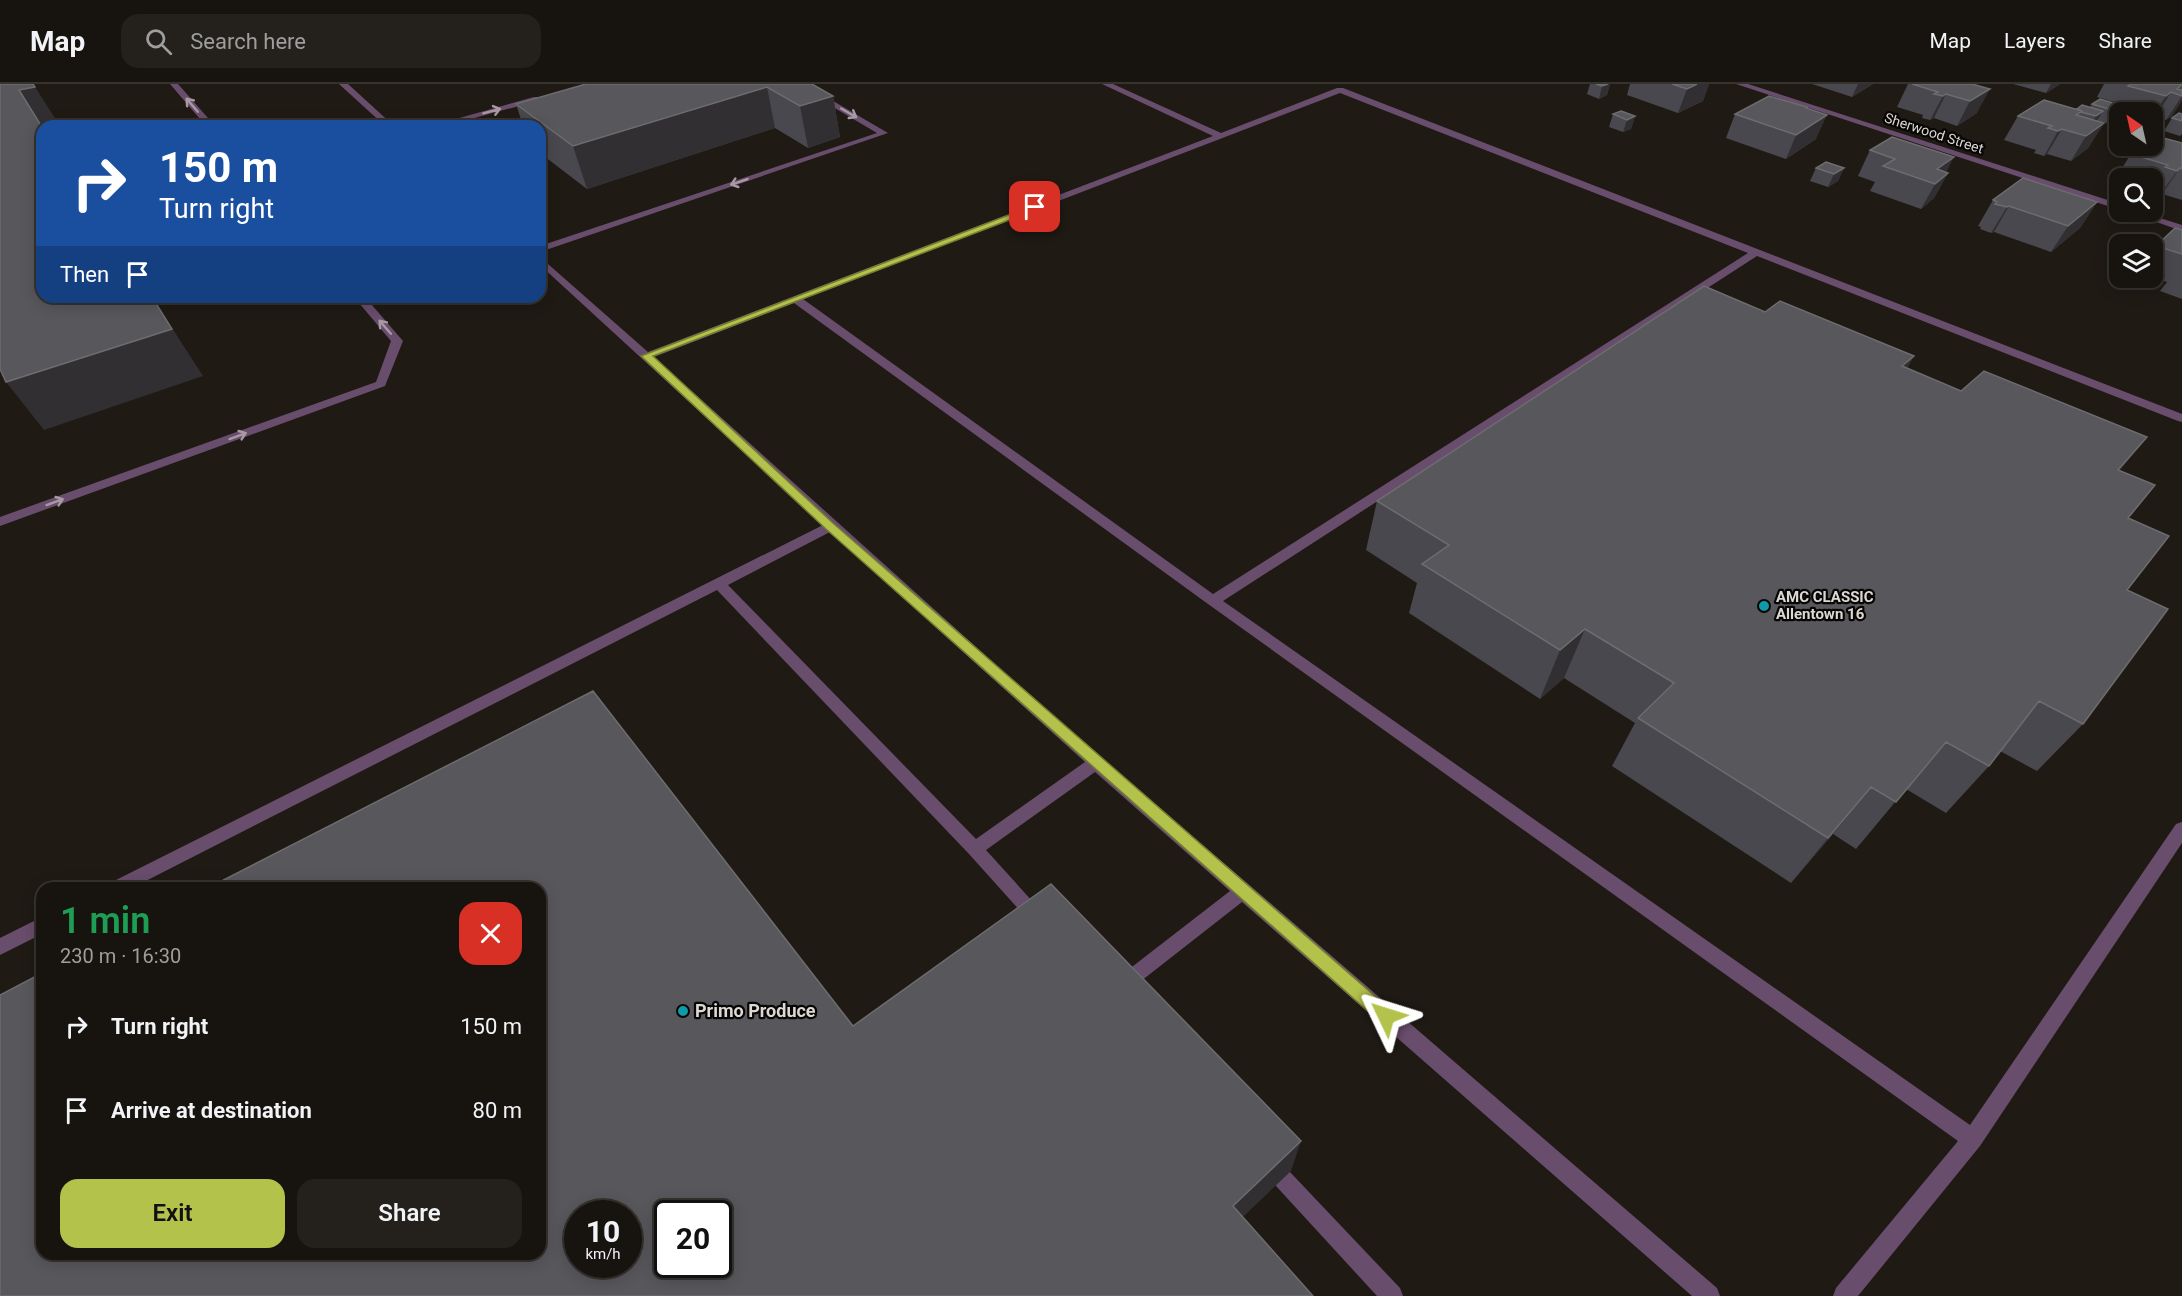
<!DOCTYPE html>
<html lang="en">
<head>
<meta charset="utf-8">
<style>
  :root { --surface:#17140f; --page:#24211d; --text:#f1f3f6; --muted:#9e9e9e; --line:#36332f; --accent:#b3c24b }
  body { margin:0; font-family:Roboto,sans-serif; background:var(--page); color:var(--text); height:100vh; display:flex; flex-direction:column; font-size:22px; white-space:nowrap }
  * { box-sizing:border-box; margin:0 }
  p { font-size:20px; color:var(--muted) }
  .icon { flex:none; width:33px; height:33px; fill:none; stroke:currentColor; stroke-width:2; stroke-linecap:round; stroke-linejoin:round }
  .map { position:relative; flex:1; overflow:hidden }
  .drawer { position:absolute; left:36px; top:798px; width:510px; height:378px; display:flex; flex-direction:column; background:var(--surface); border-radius:18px; box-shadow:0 3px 15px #0003,0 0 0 2px var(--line) }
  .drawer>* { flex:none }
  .banner { position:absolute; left:36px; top:36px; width:510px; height:183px; border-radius:18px; box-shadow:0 3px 15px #0003,0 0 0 2px var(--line); background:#1a4fa0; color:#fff; overflow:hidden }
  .needle { width:39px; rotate:326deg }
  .fabs { position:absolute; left:2109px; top:18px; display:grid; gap:12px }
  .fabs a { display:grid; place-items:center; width:54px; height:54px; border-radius:12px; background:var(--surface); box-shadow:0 3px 15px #0003,0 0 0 2px var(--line); font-size:30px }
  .speed { position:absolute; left:564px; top:1116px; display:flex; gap:12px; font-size:30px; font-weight:700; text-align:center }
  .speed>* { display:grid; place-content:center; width:78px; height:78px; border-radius:50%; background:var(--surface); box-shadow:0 3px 15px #0003,0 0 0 2px var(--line); line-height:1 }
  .speed small { font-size:15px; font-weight:400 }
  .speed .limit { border:3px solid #111; border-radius:9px; background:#fff; color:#111 }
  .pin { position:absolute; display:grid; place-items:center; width:51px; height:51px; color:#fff; margin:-26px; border-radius:12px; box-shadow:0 3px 9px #0006 }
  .me { position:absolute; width:66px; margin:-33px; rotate:311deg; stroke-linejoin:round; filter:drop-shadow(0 0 4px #0008) }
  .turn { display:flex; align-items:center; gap:21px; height:126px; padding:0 24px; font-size:27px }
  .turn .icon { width:78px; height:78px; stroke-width:2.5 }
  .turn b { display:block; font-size:42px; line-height:51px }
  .then { display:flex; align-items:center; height:57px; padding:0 24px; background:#0003; gap:12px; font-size:22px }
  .round { display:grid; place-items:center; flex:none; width:63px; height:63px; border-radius:18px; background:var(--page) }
  .summary { display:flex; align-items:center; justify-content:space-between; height:102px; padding:0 24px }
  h1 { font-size:36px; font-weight:600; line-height:45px; color:#1e9e55 }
  .cta { display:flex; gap:12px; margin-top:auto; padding:12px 24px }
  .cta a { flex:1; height:69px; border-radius:18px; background:var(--accent); color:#111; font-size:24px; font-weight:600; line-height:69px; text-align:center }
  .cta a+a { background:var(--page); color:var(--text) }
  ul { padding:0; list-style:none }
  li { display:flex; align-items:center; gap:18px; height:84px; padding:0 24px }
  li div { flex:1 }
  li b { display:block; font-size:22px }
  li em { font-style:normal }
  header { display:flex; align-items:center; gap:36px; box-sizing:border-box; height:84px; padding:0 30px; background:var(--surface); border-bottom:2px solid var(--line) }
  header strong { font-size:28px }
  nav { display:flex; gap:33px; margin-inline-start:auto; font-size:21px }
  .search { width:420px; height:54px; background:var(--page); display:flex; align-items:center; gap:15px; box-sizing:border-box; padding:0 21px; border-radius:18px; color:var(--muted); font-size:22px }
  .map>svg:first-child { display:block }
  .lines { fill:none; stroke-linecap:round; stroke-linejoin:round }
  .service { fill:#694d6c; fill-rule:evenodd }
  .minor { fill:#694d6c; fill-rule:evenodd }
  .wall { fill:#48484e }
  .shaded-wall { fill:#312f31 }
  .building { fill:#58575c; stroke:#6d6c6f; stroke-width:1.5; fill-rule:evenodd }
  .oneway { stroke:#a899a5 }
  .route { fill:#b3c24b; stroke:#747e31; stroke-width:1.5 }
  .culture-dot { fill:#0f9aa8; stroke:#070604; stroke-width:2 }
  .labels { text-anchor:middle; stroke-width:4.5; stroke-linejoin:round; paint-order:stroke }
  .far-street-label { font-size:14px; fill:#dcd8d4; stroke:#070604 }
  .poi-label { font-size:15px; font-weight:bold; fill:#dcd8d4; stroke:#070604; text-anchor:start }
  .near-poi-label { font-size:18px; font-weight:bold; fill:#dcd8d4; stroke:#070604; text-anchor:start }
</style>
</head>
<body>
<header>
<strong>Map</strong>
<div class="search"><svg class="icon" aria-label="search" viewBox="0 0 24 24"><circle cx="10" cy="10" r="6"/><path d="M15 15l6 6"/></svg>Search here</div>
<nav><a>Map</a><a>Layers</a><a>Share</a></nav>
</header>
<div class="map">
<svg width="2182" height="1212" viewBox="0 0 2182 1212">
  <rect width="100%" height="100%" fill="#1f1a14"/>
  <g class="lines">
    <path class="service" d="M 170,0 L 178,0 L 215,42 L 206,42 Z
      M 339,0 L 348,0 L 394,42 L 385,42 Z
      M 794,0 L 804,0 L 888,49 L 540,168 L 540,162 L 877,49 Z
      M 1102,0 L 1113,0 L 1221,49 L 1337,4 L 1343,4 L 2182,330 L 2182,338 L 2178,337 L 1757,172 L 1223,517 L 1970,1041 L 2176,740 L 2182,738 L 2182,759 L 1980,1062 L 1858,1212 L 1833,1212 L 1836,1204 L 1958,1057 L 1208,520 L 794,219 L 654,273 L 1045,625 L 1717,1204 L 1720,1212 L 1692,1212 L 1242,818 L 1127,908 L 1121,910 L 1115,908 L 1112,902 L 1115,896 L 1230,807 L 1095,688 L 986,766 L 1043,829 L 1046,834 L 1043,839 L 1037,842 L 1031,839 L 969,770 L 717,506 L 132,804 L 107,804 L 110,799 L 823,441 L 540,181 L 540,173 L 648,268 L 1213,52 ZM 1340,9 L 1748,169 L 1213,510 L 803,215 ZM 830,448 L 1085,678 L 976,755 L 728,501 Z
      M 534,13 L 537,13 L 537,17 L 445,42 L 431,42 Z
      M 354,213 L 365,213 L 403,257 L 385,302 L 0,442 L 0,433 L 376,298 L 391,257 Z
      M 42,833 L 42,850 L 0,871 L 0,854 Z
      M 1283,1085 L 1290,1088 L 1400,1204 L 1403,1212 L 1377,1212 L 1276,1102 L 1273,1095 L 1276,1088 Z"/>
    <path class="minor" d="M 1736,0 L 1748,0 L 2120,120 L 2120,126 Z
      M 2128,128 L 2141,128 L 2182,141 L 2182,147 Z"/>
  </g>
  <path class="wall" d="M 812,0 L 833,12 L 840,53 L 808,64 L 775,44 L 587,105 L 540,69 L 540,42 L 523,42 L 516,20 Z
    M 1590,0 L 1610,0 L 1607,11 L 1599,15 L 1587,10 Z
    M 1630,0 L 1709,0 L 1703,17 L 1678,29 L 1627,11 Z
    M 1812,0 L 1873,0 L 1852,13 Z
    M 1908,0 L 1972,0 L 1977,29 L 1957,42 L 1934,34 L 1930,36 L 1922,34 L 1923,31 L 1897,23 Z
    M 2013,0 L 2060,0 L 2046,9 Z
    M 2104,0 L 2182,0 L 2182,16 L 2172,32 L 2166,36 L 2156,33 L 2152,35 L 2152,28 L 2123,28 L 2119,27 L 2115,34 L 2107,39 L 2097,37 L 2104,39 L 2088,64 L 2071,77 L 2047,70 L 2044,72 L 2034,69 L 2036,66 L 2004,56 L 2018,32 L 2090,23 L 2092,20 L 2117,20 L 2118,19 L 2097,13 Z
    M 1807,23 L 1807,24 L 1816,55 L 1786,75 L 1726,54 L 1735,30 Z
    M 1613,30 L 1635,32 L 1631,45 L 1623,48 L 1609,43 Z
    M 2182,30 L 2182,50 L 2180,52 L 2164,47 L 2172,34 Z
    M 2152,47 L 2159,49 L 2157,52 L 2182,59 L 2182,116 L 2162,110 L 2159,112 L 2152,110 L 2152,94 L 2120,94 L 2120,96 L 2115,95 L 2131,70 L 2138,65 L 2127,62 L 2152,62 Z
    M 1870,66 L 1946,88 L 1948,89 L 1934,114 L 1921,125 L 1870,107 L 1875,98 L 1858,92 Z
    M 1816,84 L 1844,84 L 1838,97 L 1828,103 L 1810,97 Z
    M 1993,116 L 2097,118 L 2080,144 L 2051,168 L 1994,148 L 1991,149 L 1980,145 L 1981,143 L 1978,142 Z
    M 2182,146 L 2182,215 L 2160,207 L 2167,198 L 2152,193 L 2152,166 L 2156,162 Z
    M 1765,228 L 1914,272 L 1907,284 L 2120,387 L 2128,434 L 2127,506 L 2083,640 L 2037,687 L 2000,667 L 1989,682 L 1946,729 L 1906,705 L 1856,765 L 1833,750 L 1791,799 L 1612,682 L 1635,639 L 1564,594 L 1540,615 L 1409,529 L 1417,499 L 1366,466 L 1377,417 Z"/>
  <path class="shaded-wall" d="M 1608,0 L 1610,0 L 1607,11 L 1599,15 L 1602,2 Z
    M 1697,0 L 1709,0 L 1703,17 L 1678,29 L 1687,5 Z
    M 1858,0 L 1873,0 L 1852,13 Z
    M 2051,0 L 2060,0 L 2046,9 Z
    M 35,3 L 60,42 L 42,42 L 19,6 Z
    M 767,3 L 775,44 L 587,105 L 573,62 Z
    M 1990,5 L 1977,29 L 1957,42 L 1970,17 Z
    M 2171,8 L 2156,33 L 2152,35 L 2152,33 L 2166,12 Z
    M 1946,10 L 1934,34 L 1930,36 L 1943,12 Z
    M 833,12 L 840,53 L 808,64 L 800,22 Z
    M 2182,12 L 2182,16 L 2172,32 L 2166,36 Z
    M 2123,22 L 2115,34 L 2107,39 L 2115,27 Z
    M 2103,27 L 2095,40 L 2088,45 L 2096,32 Z
    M 1827,31 L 1816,55 L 1786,75 L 1796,51 Z
    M 1635,32 L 1631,45 L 1623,48 L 1627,36 Z
    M 2104,39 L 2088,64 L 2071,77 L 2086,52 Z
    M 2062,45 L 2047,70 L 2044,72 L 2058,47 Z
    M 1954,73 L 1944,93 L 1948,89 L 1934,114 L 1921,125 L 1935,100 L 1937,85 Z
    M 1844,84 L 1838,97 L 1828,103 L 1834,90 Z
    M 2180,84 L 2162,110 L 2159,112 L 2177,87 Z
    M 2097,118 L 2080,144 L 2051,168 L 2068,142 Z
    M 2009,122 L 1994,148 L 1991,149 L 2007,123 Z
    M 152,213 L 203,292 L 44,346 L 6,298 Z
    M 1914,272 L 1886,319 L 1902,282 Z
    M 2147,353 L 2108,401 L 2118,386 Z
    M 1585,545 L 1564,594 L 1540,615 L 1560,566 Z
    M 1871,703 L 1833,750 L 1791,799 L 1828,754 Z
    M 1301,1057 L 1291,1087 L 1225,1150 L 1233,1122 Z"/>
  <path class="building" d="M 0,0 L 33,0 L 35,3 L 19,6 L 42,43 L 42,213 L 152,213 L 172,245 L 6,298 L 0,285 Z
    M 586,0 L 812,0 L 833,12 L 800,22 L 767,3 L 573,62 L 516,20 Z
    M 1596,0 L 1608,0 L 1602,2 Z
    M 1672,0 L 1697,0 L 1687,5 Z
    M 1912,0 L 1972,0 L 1990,5 L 1970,17 L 1946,10 L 1943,12 L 1934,10 L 1938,8 Z
    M 2131,0 L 2182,0 L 2177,5 L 2182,6 L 2182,12 L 2171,8 L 2166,12 L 2128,2 Z
    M 1769,12 L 1807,23 L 1806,24 L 1827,31 L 1796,51 L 1735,30 Z
    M 2100,15 L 2123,22 L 2115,27 L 2092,20 Z
    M 2044,16 L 2082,27 L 2076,31 L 2104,39 L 2086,52 L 2062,45 L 2058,47 L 2048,44 L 2052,42 L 2018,32 Z
    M 2082,21 L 2103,27 L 2096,32 L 2081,28 L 2082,27 L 2077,25 Z
    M 1621,27 L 1635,32 L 1627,36 L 1613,30 Z
    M 2179,29 L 2182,30 L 2182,37 L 2172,34 Z
    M 2152,47 L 2159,49 L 2152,53 Z
    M 2156,52 L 2182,59 L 2182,85 L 2180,84 L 2177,87 L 2165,83 L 2168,81 L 2131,70 L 2143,62 L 2152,62 L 2152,55 Z
    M 1892,53 L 1954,73 L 1937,85 L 1948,89 L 1935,100 L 1883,82 L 1895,75 L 1870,66 Z
    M 1826,78 L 1844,84 L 1834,90 L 1816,84 Z
    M 2023,94 L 2097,118 L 2068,142 L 2009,122 L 2007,123 L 1995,120 L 1997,118 L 1993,116 Z
    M 2175,144 L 2182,146 L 2182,170 L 2156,162 Z
    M 1704,202 L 1765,228 L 1780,217 L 1914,272 L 1902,282 L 1961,307 L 1984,287 L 2147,353 L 2118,386 L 2155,401 L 2128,434 L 2169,452 L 2127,506 L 2168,525 L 2083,640 L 2039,617 L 1989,682 L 1946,658 L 1896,718 L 1871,703 L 1828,754 L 1638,634 L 1674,599 L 1585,545 L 1560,566 L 1422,480 L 1449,461 L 1377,417 Z
    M 593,607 L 853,942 L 1051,800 L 1301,1057 L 1233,1122 L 1313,1212 L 0,1212 L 0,911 L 42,889 L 42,1170 L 540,1170 L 540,804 L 208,804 ZM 578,1130 L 628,1130 L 628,1180 L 578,1180 ZM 668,1130 L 718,1130 L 718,1180 L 668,1180 Z"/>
  <defs><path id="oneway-shaft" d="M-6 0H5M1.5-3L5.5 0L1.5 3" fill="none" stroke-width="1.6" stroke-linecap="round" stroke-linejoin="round" transform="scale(1.5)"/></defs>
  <g class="oneway">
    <use href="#oneway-shaft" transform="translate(192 21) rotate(-131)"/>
    <use href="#oneway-shaft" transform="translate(492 27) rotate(-15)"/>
    <use href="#oneway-shaft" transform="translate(849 29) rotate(30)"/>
    <use href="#oneway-shaft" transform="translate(739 98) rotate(161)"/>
    <use href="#oneway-shaft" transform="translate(385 243) rotate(-131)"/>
    <use href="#oneway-shaft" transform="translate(238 352) rotate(-20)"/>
    <use href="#oneway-shaft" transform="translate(55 418) rotate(-20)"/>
  </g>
  <path class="route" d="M 1035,121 L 1038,122 L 1038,125 L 653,272 L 834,440 L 1392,927 L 1394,932 L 1392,938 L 1386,940 L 1380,938 L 826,445 L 641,272 Z"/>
  <g class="culture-dot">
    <circle cx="1764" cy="522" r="6"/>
    <circle cx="683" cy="927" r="6"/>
  </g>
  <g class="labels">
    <g class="far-street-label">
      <text transform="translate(1934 49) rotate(18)" y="5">Sherwood Street</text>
    </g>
    <g class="poi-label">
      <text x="1776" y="518">AMC CLASSIC<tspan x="1776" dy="17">Allentown 16</tspan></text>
    </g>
    <g class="near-poi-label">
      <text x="695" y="933">Primo Produce</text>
    </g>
  </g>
</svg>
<div class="fabs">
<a><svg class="needle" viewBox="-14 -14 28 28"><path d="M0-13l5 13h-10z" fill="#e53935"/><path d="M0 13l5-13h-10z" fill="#9e9e9e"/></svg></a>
<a><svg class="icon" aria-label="search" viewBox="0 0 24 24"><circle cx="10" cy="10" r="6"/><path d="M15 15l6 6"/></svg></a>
<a><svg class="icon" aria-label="layers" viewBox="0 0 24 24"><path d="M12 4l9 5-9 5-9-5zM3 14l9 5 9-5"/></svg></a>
</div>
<div class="speed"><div>10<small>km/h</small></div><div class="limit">20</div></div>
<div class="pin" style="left:1035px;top:123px;background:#d93025"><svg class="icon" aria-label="arrive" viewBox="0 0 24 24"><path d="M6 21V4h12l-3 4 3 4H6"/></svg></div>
<svg class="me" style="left:1386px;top:932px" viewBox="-20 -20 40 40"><path d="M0-17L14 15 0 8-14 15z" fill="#b3c24b" stroke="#fff" stroke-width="4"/></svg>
<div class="banner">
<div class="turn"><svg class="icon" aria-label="right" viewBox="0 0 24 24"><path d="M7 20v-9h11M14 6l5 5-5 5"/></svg><div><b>150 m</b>Turn right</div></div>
<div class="then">Then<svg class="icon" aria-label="arrive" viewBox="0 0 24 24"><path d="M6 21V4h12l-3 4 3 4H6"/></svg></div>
</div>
<section class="drawer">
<div class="summary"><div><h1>1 min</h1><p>230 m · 16:30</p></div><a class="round" style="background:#d93025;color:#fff"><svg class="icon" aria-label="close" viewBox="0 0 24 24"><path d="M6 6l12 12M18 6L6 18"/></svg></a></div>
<ul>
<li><svg class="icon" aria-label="right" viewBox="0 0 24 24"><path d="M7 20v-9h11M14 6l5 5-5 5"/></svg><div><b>Turn right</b></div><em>150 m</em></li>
<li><svg class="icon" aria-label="arrive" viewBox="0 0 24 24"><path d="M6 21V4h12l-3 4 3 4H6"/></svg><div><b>Arrive at destination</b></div><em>80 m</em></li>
</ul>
<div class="cta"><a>Exit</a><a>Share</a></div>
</section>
</div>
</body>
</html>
